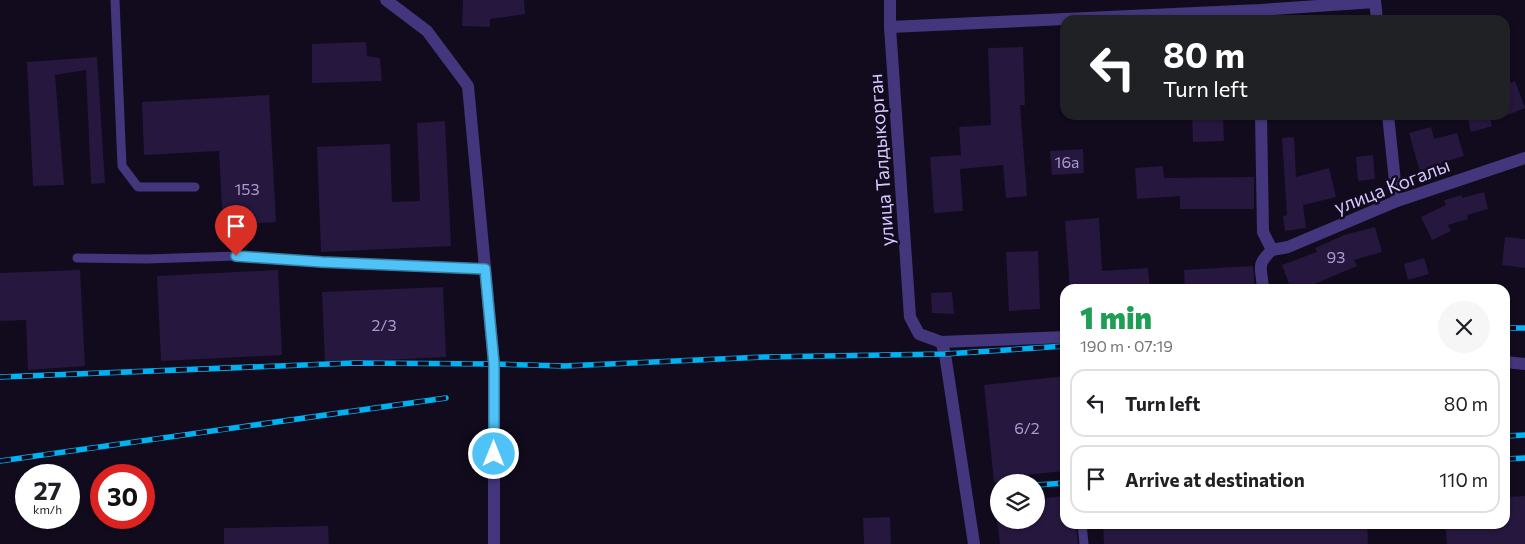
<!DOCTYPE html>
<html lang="en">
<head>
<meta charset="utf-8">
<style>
  :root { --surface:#fff; --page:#f6f6f6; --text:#202124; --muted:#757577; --line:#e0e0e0 }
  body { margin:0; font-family:Commissioner,sans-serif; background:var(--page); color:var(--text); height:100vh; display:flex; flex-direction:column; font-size:19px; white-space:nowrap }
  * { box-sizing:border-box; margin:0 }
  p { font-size:16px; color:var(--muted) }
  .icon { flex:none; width:28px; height:28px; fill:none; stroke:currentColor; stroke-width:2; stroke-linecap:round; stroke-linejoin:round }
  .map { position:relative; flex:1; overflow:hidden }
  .panel { position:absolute; left:1060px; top:284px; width:450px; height:245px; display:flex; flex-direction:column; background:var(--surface); border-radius:15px; box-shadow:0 1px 4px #0004 }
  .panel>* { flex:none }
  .hud { position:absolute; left:1060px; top:15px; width:450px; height:105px; border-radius:15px; box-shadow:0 1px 4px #0004; background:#202124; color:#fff; overflow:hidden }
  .tools { position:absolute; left:990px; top:474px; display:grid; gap:10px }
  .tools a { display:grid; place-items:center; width:55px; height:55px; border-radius:50%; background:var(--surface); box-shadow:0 1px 4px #0004; font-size:25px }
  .speed { position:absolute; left:15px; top:464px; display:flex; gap:10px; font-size:25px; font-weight:700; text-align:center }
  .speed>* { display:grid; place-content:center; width:65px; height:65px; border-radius:50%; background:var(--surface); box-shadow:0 1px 4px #0004; line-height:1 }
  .speed small { font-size:12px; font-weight:400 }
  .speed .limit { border:8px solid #d22; background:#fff; color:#111 }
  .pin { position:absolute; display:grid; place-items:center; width:42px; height:42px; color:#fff; margin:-51px -21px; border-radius:50% 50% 50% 0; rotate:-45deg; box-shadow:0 0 5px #0007 }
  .pin .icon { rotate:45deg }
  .me { position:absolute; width:55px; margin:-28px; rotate:0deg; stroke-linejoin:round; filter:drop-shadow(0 0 4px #0008) }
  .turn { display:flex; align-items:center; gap:18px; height:105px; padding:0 20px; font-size:22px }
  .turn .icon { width:65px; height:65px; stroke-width:2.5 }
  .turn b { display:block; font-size:35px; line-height:42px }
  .round { display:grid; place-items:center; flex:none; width:52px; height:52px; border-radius:26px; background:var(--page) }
  .overview { display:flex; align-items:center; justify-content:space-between; height:85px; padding:0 20px }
  h1 { font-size:30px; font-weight:800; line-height:38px; color:#1e9e55 }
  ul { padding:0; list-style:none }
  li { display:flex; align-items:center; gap:15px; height:68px; margin:0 10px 8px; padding:0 10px; border:2px solid var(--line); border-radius:15px }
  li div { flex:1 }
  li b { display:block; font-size:19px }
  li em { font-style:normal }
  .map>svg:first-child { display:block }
  .building { fill:#25173e }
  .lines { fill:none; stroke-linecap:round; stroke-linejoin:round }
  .service { stroke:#44367c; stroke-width:9 }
  .minor { stroke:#44367c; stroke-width:12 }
  .rail-casing { stroke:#00b2f2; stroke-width:5.5 }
  .rail { stroke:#110b1d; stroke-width:4; stroke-dasharray:11; stroke-linecap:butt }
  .route-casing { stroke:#337fa1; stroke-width:12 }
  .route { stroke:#4fc3f7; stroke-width:9 }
  .labels { text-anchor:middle; stroke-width:5; stroke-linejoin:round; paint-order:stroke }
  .number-label { font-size:16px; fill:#aa9bcf }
  .street-label { font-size:19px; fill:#d7c7ff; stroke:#110b1d }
</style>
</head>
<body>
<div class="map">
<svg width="1525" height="544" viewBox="0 0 1525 544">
  <rect width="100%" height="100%" fill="#110b1d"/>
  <path class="building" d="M 463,0 L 524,0 L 525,14 L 490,19 L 490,27 L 462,26 Z
    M 366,42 L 367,56 L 380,58 L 382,81 L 312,83 L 312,44 Z
    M 1023,47 L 1025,105 L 1020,105 L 1027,196 L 1006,198 L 1003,165 L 960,169 L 963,211 L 934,213 L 930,157 L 961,155 L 959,127 L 991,125 L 988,48 Z
    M 97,57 L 105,183 L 91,184 L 86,70 L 55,75 L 64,185 L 33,186 L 27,62 Z
    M 1515,81 L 1525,108 L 1505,116 L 1505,85 Z
    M 269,95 L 276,222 L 223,225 L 219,151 L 144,155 L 142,102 Z
    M 1192,115 L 1223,115 L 1224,141 L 1193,142 Z
    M 1467,115 L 1489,115 L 1492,126 L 1471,132 Z
    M 445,121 L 451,246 L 321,252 L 317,147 L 390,144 L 392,202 L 420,201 L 417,123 Z
    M 1431,127 L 1434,139 L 1457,133 L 1464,156 L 1441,163 L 1442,166 L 1420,172 L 1409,133 Z
    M 1294,137 L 1296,177 L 1329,168 L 1336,197 L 1303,205 L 1306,228 L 1285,231 L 1283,216 L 1287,215 L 1282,138 Z
    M 1083,149 L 1084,173 L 1052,175 L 1050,151 Z
    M 1373,155 L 1375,179 L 1358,181 L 1356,157 Z
    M 1163,166 L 1164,178 L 1254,177 L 1254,209 L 1180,209 L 1180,196 L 1137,199 L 1135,168 Z
    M 1484,192 L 1488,209 L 1467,215 L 1468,219 L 1448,225 L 1451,231 L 1432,240 L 1421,217 L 1446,205 L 1444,200 L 1462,195 L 1462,198 Z
    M 1099,218 L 1102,271 L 1148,268 L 1150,289 L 1070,289 L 1065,221 Z
    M 1375,227 L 1382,252 L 1354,260 L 1357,266 L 1312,285 L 1315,289 L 1291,289 L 1282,265 L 1317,252 L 1315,248 L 1344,235 Z
    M 1505,237 L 1525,239 L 1525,268 L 1502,265 Z
    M 1038,251 L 1040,309 L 1009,311 L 1006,252 Z
    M 1424,258 L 1429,274 L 1408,280 L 1404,264 Z
    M 1253,266 L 1255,289 L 1185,289 L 1184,270 Z
    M 80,270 L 85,366 L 28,370 L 26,320 L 0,321 L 0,273 Z
    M 278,270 L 282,355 L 161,361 L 157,276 Z
    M 443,287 L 446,357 L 325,363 L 322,292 Z
    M 952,292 L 954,314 L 932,313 L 931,293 Z
    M 1065,376 L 1065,471 L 1014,476 L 1015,482 L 994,482 L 984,385 Z
    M 1065,496 L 1065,524 L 1076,524 L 1078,544 L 1000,544 L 997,520 L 1036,520 L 1036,499 Z
    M 1525,496 L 1525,544 L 1447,544 L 1445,524 L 1505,524 L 1505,497 Z
    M 890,517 L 891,544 L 864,544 L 863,518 Z
    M 1103,524 L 1367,524 L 1368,544 L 1104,544 Z
    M 328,526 L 329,544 L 224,544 L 224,528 Z"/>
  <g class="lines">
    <path class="service" d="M 115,0 L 122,166 L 138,187 L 195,187
      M 77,258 L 147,259 L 236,256 L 322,262 L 485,269
      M 1082,524 L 1084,544"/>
    <path class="minor" d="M 386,0 L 427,31 L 468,86 L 494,364 L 494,544
      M 890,0 L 890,27 L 910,317 L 919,334 L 941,342 L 1065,337
      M 1375,0 L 1377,20
      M 890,27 L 1260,10 L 1375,2
      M 1261,115 L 1263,232 L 1272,250
      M 1388,115 L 1397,201
      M 1272,250 L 1288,247 L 1397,201 L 1525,158
      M 1263,289 C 1262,268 1255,266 1272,250
      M 941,342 L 945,354 L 974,544
      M 1505,362 L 1525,364"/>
    <defs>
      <path id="rail" d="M 1505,328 L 1525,328
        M 0,377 L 354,363 L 494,364 L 565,366 L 764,357 L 945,354 L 1065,346
        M 1505,436 L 1525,435
        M 1505,459 L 1525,458
        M 0,461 L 446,398
        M 1036,485 L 1065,483"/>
    </defs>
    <use href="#rail" class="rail-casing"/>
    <use href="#rail" class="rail"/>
  </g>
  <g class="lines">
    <defs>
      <path id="route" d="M 236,256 L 322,262 L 485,269 L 494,364 L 494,454"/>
    </defs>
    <use href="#route" class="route-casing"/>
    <use href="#route" class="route"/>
  </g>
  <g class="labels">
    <g class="number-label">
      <text x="1067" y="168">16а</text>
      <text x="247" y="195">153</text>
      <text x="1336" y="263">93</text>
      <text x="384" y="331">2/3</text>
      <text x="1027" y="434">6/2</text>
    </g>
    <g class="street-label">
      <text transform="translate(881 160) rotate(-94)" y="7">улица Талдыкорган</text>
      <text transform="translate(1392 186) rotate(-21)" y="7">улица Когалы</text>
    </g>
  </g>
</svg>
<div class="tools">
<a><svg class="icon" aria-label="layers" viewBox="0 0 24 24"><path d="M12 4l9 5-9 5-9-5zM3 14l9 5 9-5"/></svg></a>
</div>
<div class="speed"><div>27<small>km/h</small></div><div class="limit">30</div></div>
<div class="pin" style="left:236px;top:256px;background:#d93025"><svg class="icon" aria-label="arrive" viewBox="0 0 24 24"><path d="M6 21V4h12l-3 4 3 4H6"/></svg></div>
<svg class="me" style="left:494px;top:454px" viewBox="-20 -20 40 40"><circle r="17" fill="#4fc3f7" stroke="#fff" stroke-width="3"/><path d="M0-11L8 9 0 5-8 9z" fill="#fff"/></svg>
<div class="hud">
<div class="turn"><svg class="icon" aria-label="left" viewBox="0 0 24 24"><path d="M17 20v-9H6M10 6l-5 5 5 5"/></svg><div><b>80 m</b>Turn left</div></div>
</div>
<section class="panel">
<div class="overview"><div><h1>1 min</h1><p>190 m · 07:19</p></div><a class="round"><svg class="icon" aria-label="close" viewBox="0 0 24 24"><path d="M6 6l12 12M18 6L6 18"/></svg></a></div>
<ul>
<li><svg class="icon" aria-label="left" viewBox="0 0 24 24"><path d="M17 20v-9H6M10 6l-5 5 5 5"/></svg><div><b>Turn left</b></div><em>80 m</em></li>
<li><svg class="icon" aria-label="arrive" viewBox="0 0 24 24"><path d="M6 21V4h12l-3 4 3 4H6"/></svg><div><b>Arrive at destination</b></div><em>110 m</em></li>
</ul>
</section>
</div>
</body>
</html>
